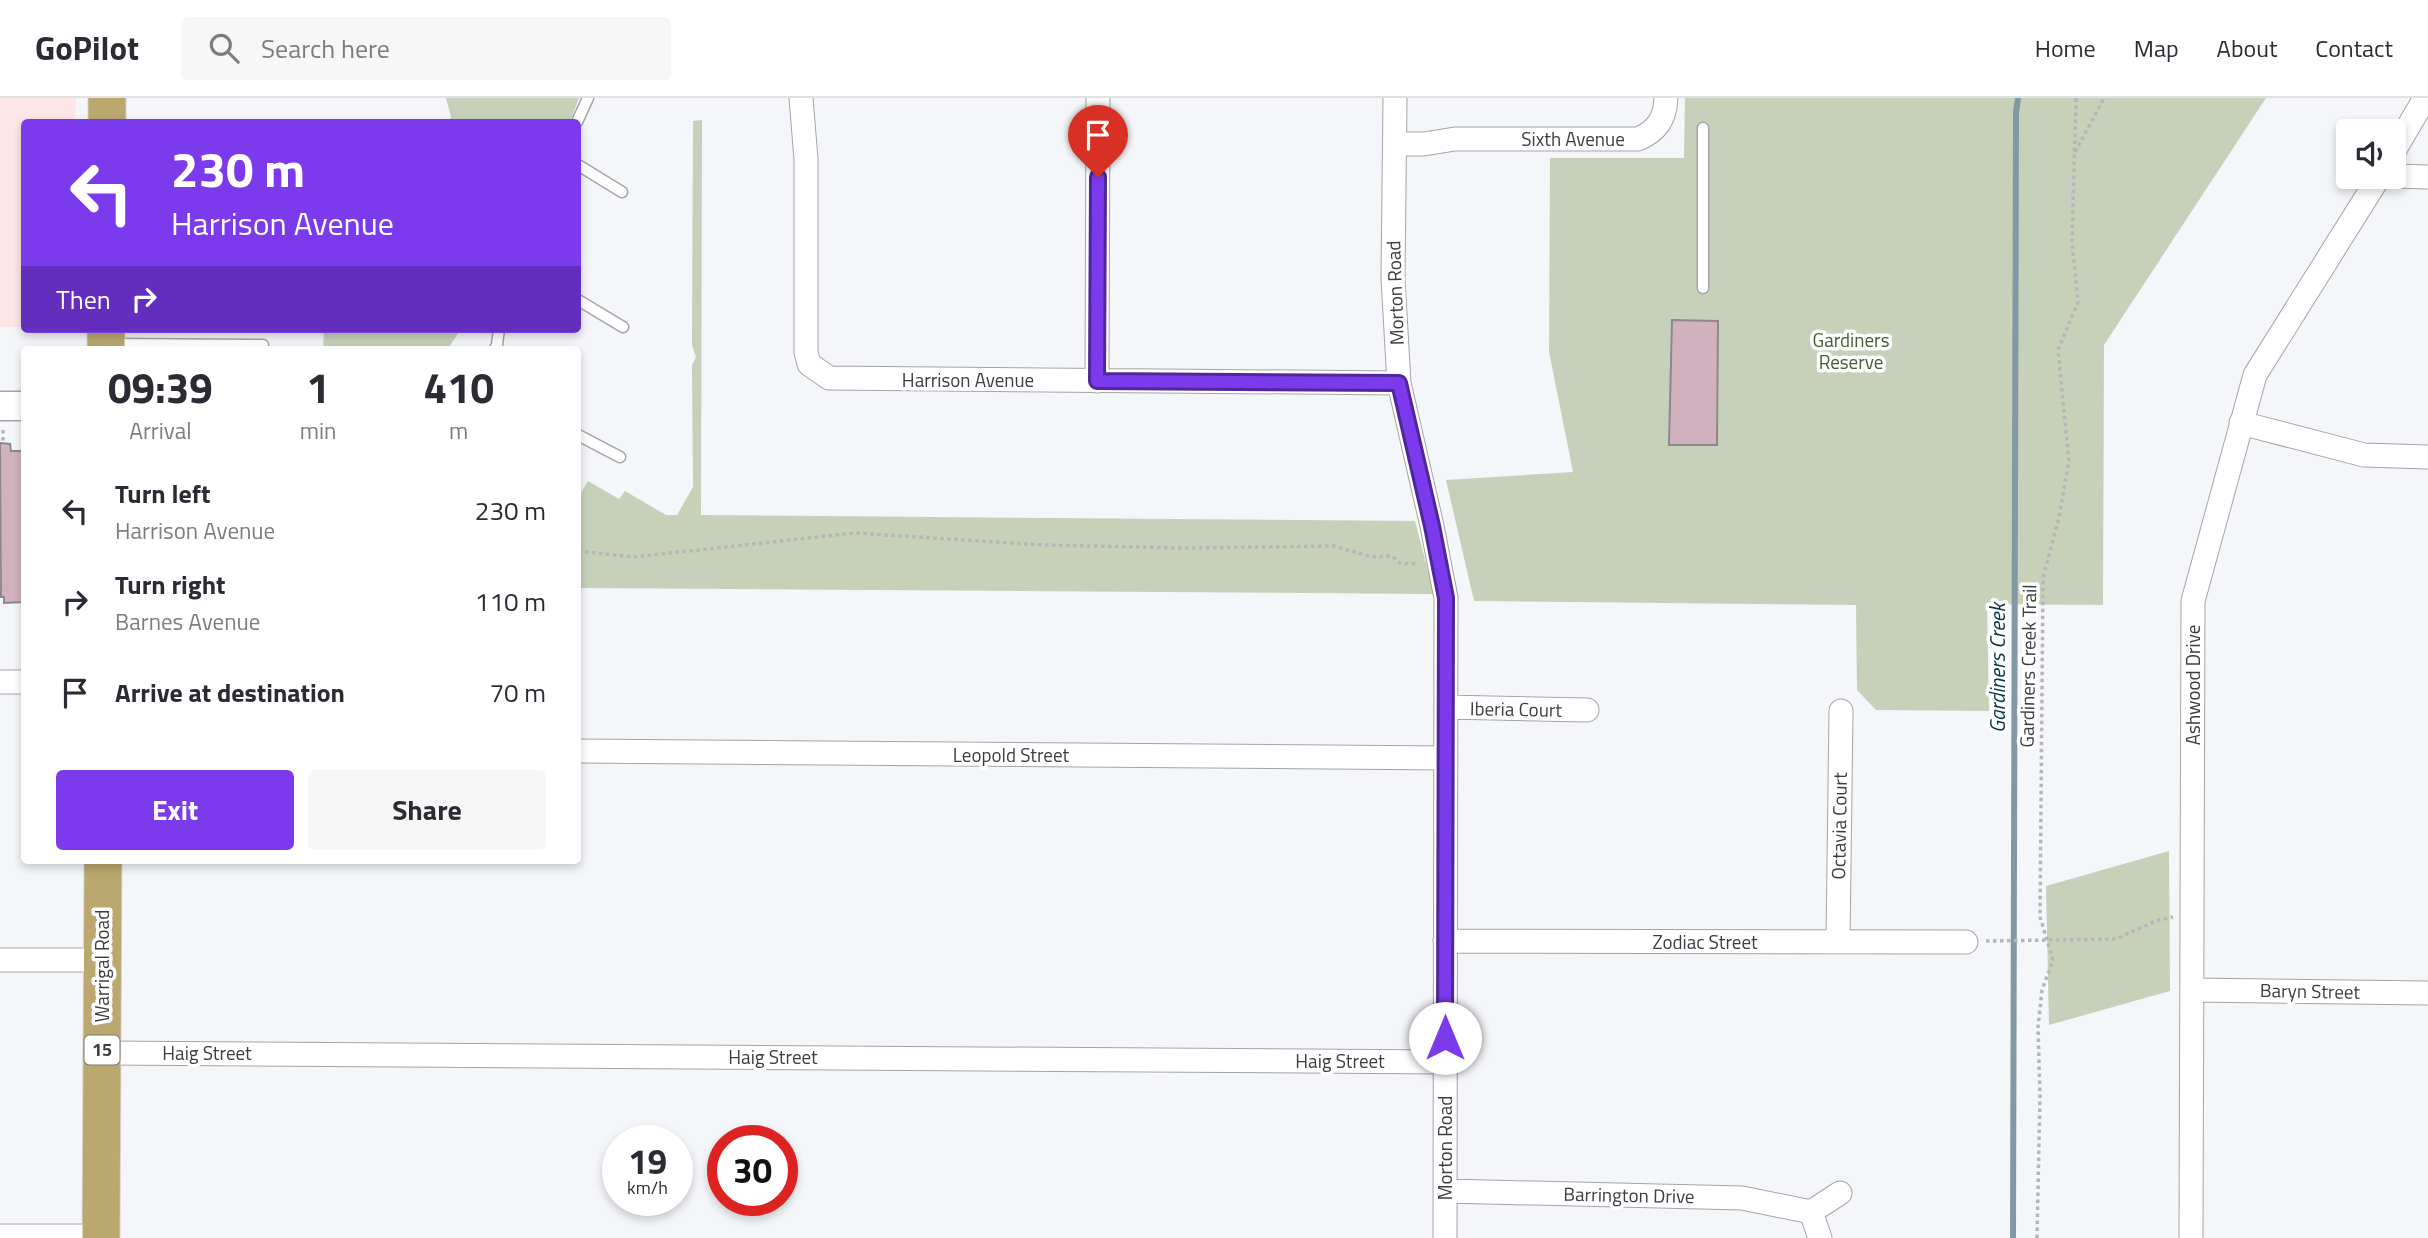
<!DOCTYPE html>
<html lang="en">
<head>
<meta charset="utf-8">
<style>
  :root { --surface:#fff; --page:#f7f7f7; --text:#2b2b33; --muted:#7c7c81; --line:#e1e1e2; --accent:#7c3aed }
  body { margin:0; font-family:"Titillium Web",sans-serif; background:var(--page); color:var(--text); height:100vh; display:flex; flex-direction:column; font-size:26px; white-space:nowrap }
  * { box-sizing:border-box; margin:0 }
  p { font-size:23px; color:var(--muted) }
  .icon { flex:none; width:38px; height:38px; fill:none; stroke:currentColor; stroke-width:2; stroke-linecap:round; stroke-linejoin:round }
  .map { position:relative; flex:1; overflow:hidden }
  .details { position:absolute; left:21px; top:248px; width:560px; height:518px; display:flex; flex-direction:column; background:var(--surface); border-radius:7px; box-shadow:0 4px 10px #0003 }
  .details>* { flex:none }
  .guide { position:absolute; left:21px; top:21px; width:560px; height:214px; border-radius:7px; box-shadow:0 4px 10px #0003; background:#7c3aed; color:#fff; overflow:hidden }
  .fabs { position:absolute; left:2336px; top:21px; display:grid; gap:14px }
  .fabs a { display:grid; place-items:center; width:70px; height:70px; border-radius:7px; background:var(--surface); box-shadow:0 4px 10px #0003; font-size:35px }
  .speed { position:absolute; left:602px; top:1027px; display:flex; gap:14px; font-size:35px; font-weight:700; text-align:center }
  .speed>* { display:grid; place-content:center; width:91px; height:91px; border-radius:50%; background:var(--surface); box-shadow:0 4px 10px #0003; line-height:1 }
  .speed small { font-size:18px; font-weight:400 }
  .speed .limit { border:10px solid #d22; background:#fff; color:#111 }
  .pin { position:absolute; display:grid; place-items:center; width:60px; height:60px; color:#fff; margin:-72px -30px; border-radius:50% 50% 50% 0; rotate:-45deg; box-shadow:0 0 7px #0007 }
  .pin .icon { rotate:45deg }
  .me { position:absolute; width:77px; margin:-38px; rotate:0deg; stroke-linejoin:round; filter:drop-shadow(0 0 5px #0008) }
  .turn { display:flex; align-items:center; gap:24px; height:147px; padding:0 35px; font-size:32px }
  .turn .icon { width:91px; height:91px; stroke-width:2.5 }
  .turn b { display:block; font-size:49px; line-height:60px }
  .then { display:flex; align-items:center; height:66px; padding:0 35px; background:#0003; gap:14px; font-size:26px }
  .eta { display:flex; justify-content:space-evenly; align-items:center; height:119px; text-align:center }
  .eta b { font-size:42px; font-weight:700; line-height:49px }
  .cta { display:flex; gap:14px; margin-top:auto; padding:14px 35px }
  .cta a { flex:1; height:80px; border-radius:7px; background:var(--accent); color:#fff; font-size:28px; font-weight:700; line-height:80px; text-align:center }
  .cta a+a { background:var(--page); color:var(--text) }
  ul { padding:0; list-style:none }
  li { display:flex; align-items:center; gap:21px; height:91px; padding:0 35px }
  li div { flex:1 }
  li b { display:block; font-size:26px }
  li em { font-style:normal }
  header { display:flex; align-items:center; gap:42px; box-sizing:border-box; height:98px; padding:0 35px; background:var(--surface); border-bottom:2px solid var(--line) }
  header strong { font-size:33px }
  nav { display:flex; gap:38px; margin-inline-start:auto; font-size:24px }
  .search { width:490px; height:63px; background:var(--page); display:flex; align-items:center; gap:18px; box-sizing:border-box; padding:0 24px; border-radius:7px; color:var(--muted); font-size:26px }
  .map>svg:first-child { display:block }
  .medical { fill:#fce7e6 }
  .green { fill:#c7d1b9 }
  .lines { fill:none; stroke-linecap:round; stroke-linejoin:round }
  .stream { stroke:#8199a4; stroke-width:6 }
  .building { fill:#d2b1be; stroke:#8d898b; stroke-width:2 }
  .service-casing { stroke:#a4a5a9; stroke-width:13 }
  .minor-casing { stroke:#a4a5a9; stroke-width:25 }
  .tertiary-casing { stroke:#a4a5a9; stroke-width:31 }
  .trunk-casing { stroke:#d4d4d5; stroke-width:39 }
  .path { stroke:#b5b6b9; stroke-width:3.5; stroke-dasharray:3.5 3.5; stroke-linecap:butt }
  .service { stroke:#fff; stroke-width:10 }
  .minor { stroke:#fff; stroke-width:23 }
  .tertiary { stroke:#fff; stroke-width:28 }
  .trunk { stroke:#baa86f; stroke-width:37 }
  .route-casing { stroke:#51269a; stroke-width:18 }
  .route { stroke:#7c3aed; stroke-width:12 }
  .labels { text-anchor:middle; stroke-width:7; stroke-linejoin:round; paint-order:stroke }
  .shield { fill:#fff; stroke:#767778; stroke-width:2 }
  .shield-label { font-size:18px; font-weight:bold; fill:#3c3d3e }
  .street-label { font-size:19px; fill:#3c3d3e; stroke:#fff }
  .park-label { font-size:19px; fill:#4b5b2d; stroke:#fff }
  .water-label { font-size:21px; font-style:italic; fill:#053647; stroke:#fff }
</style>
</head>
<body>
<header>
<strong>GoPilot</strong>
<div class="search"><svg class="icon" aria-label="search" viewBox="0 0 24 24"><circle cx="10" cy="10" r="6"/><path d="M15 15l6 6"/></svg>Search here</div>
<nav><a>Home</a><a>Map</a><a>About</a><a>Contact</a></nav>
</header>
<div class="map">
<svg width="2428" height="1140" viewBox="0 0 2428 1140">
  <rect width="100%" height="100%" fill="#f5f6fa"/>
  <path class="medical" d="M 0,0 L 76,0 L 75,24 L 24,24 L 24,229 L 0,229 Z"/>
  <path class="green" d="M 446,0 L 579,0 L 570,24 L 448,24 L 451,19 Z
    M 1685,0 L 2266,0 L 2104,247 L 2103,507 L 1987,506 L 1989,613 L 1876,612 L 1857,592 L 1856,507 L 1474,503 L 1446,382 L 1573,374 L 1549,254 L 1550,60 L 1684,60 Z
    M 702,22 L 701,417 L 1415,423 L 1434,496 L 578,490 L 578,400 L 588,383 L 619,401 L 625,393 L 666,417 L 677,417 L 693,389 L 692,267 L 696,259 L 692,247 L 693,23 Z
    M 324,231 L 461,231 L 447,252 L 323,252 Z
    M 2169,753 L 2170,893 L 2049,927 L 2046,788 Z"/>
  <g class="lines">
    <path class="stream" d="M 2013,1140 L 2016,15 L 2018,0"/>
  </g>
  <path class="building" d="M 1672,222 L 1718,223 L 1717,347 L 1669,347 Z
    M 0,345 L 10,346 L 11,353 L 22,353 L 22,350 L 24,350 L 24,504 L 4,505 L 4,499 L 1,499 Z"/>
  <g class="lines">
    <defs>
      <path id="service" d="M 577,24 L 588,0
        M 578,67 L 622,94
        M 1703,190 L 1703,30
        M 578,202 L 623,229
        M 112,246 L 263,247
        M 494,252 L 497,247 L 499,231
        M 578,337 L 620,359"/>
      <path id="minor" d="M 801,0 L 806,61 L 806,254 L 809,266 L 829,280 L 1399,285
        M 1395,0 L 1393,181 L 1399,285 L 1432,428 L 1446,500 L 1445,1140
        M 1395,46 L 1424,46 L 1455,41 L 1638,41 C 1657,33 1665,21 1666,0
        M 2394,53 L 2425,0
        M 2394,78 L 2428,79
        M 1097,283 L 1098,0
        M 2241,325 L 2364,357 L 2428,359
        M 0,584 L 24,584
        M 1446,609 L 1587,612
        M 578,653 L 1445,660
        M 1445,843 L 1966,844
        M 1838,844 L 1841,613
        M 0,862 L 102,862
        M 2192,892 L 2428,895
        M 102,955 L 1445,964
        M 1446,1093 L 1742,1100 L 1811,1114 L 1840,1095
        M 1811,1114 L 1820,1140
        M 0,1138 L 101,1138
        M 2191,1140 L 2193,503 L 2255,277 L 2379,79"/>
      <path id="tertiary" d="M 0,308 L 24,308"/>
      <path id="trunk" d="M 107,24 L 107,0
        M 106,252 L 106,231
        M 101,1140 L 103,763"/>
    </defs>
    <use href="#service" class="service-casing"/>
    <use href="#minor" class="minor-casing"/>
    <use href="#tertiary" class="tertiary-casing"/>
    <use href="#trunk" class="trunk-casing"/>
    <path class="path" d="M 2075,54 L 2104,0
      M 3,332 L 3,346
      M 578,453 L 634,459 L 854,435 L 1044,447 L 1187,450 L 1334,448 L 1372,459 L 1392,458 L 1400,465 L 1419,466
      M 1986,843 L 2116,841 L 2158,822 L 2173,819
      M 2037,1140 L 2040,998 L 2038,929 L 2042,892 L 2053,862 L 2040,819 L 2043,480 L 2059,419 L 2069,363 L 2058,252 L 2078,204 L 2072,144 L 2076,0"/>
    <use href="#service" class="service"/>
    <use href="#minor" class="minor"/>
    <use href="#tertiary" class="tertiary"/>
    <use href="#trunk" class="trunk"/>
  </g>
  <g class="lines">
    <defs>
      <path id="route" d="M 1098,79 L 1097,283 L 1399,285 L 1432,428 L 1446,500 L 1445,940"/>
    </defs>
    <use href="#route" class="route-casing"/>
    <use href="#route" class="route"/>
  </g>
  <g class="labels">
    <rect class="shield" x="84.5" y="937.5" width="35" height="29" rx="5"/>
    <g class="shield-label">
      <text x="102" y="958">15</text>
    </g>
    <g class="street-label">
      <text x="1573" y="48">Sixth Avenue</text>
      <text transform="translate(1395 195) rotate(-92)" y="7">Morton Road</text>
      <text x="968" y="289">Harrison Avenue</text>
      <text transform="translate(2028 568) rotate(-89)" y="7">Gardiners Creek Trail</text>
      <text transform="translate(2193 587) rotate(-90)" y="7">Ashwood Drive</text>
      <text transform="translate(1516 611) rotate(1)" y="7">Iberia Court</text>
      <text x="1011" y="664">Leopold Street</text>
      <text transform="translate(1839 728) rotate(-89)" y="7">Octavia Court</text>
      <text x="1705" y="851">Zodiac Street</text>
      <text transform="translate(102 868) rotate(-90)" y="7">Warrigal Road</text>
      <text transform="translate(2310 893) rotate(1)" y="7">Baryn Street</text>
      <text x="207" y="962">Haig Street</text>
      <text x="773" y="966">Haig Street</text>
      <text x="1340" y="970">Haig Street</text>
      <text transform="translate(1445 1050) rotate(-90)" y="7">Morton Road</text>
      <text transform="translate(1629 1097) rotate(1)" y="7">Barrington Drive</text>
    </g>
    <g class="park-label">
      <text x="1851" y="249">Gardiners<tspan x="1851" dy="22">Reserve</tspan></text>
    </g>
    <g class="water-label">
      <text transform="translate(1998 570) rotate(-90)" y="7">Gardiners Creek</text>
    </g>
  </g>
</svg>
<div class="fabs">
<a><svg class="icon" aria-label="sound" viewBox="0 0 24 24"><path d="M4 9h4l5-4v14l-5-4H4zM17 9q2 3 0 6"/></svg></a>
</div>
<div class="speed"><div>19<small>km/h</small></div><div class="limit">30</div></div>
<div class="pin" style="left:1098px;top:79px;background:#d93025"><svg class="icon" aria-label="arrive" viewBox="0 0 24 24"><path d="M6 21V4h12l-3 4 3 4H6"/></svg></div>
<svg class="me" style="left:1445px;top:940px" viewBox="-20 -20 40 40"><circle r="19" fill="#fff"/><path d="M0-13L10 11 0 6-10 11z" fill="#7c3aed"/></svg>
<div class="guide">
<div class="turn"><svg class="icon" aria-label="left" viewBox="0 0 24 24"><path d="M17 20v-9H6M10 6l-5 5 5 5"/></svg><div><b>230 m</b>Harrison Avenue</div></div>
<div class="then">Then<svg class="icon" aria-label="right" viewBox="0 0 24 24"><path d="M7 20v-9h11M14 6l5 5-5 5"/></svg></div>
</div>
<section class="details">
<div class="eta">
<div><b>09:39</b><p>Arrival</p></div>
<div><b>1</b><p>min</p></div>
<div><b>410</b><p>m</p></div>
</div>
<ul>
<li><svg class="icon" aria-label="left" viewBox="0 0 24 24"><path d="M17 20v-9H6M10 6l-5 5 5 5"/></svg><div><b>Turn left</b><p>Harrison Avenue</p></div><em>230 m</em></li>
<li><svg class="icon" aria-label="right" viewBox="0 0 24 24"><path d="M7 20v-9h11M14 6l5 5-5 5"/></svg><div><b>Turn right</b><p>Barnes Avenue</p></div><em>110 m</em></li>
<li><svg class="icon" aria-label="arrive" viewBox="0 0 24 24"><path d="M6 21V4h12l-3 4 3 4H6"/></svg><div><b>Arrive at destination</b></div><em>70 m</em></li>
</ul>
<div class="cta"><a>Exit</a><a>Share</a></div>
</section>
</div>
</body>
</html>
